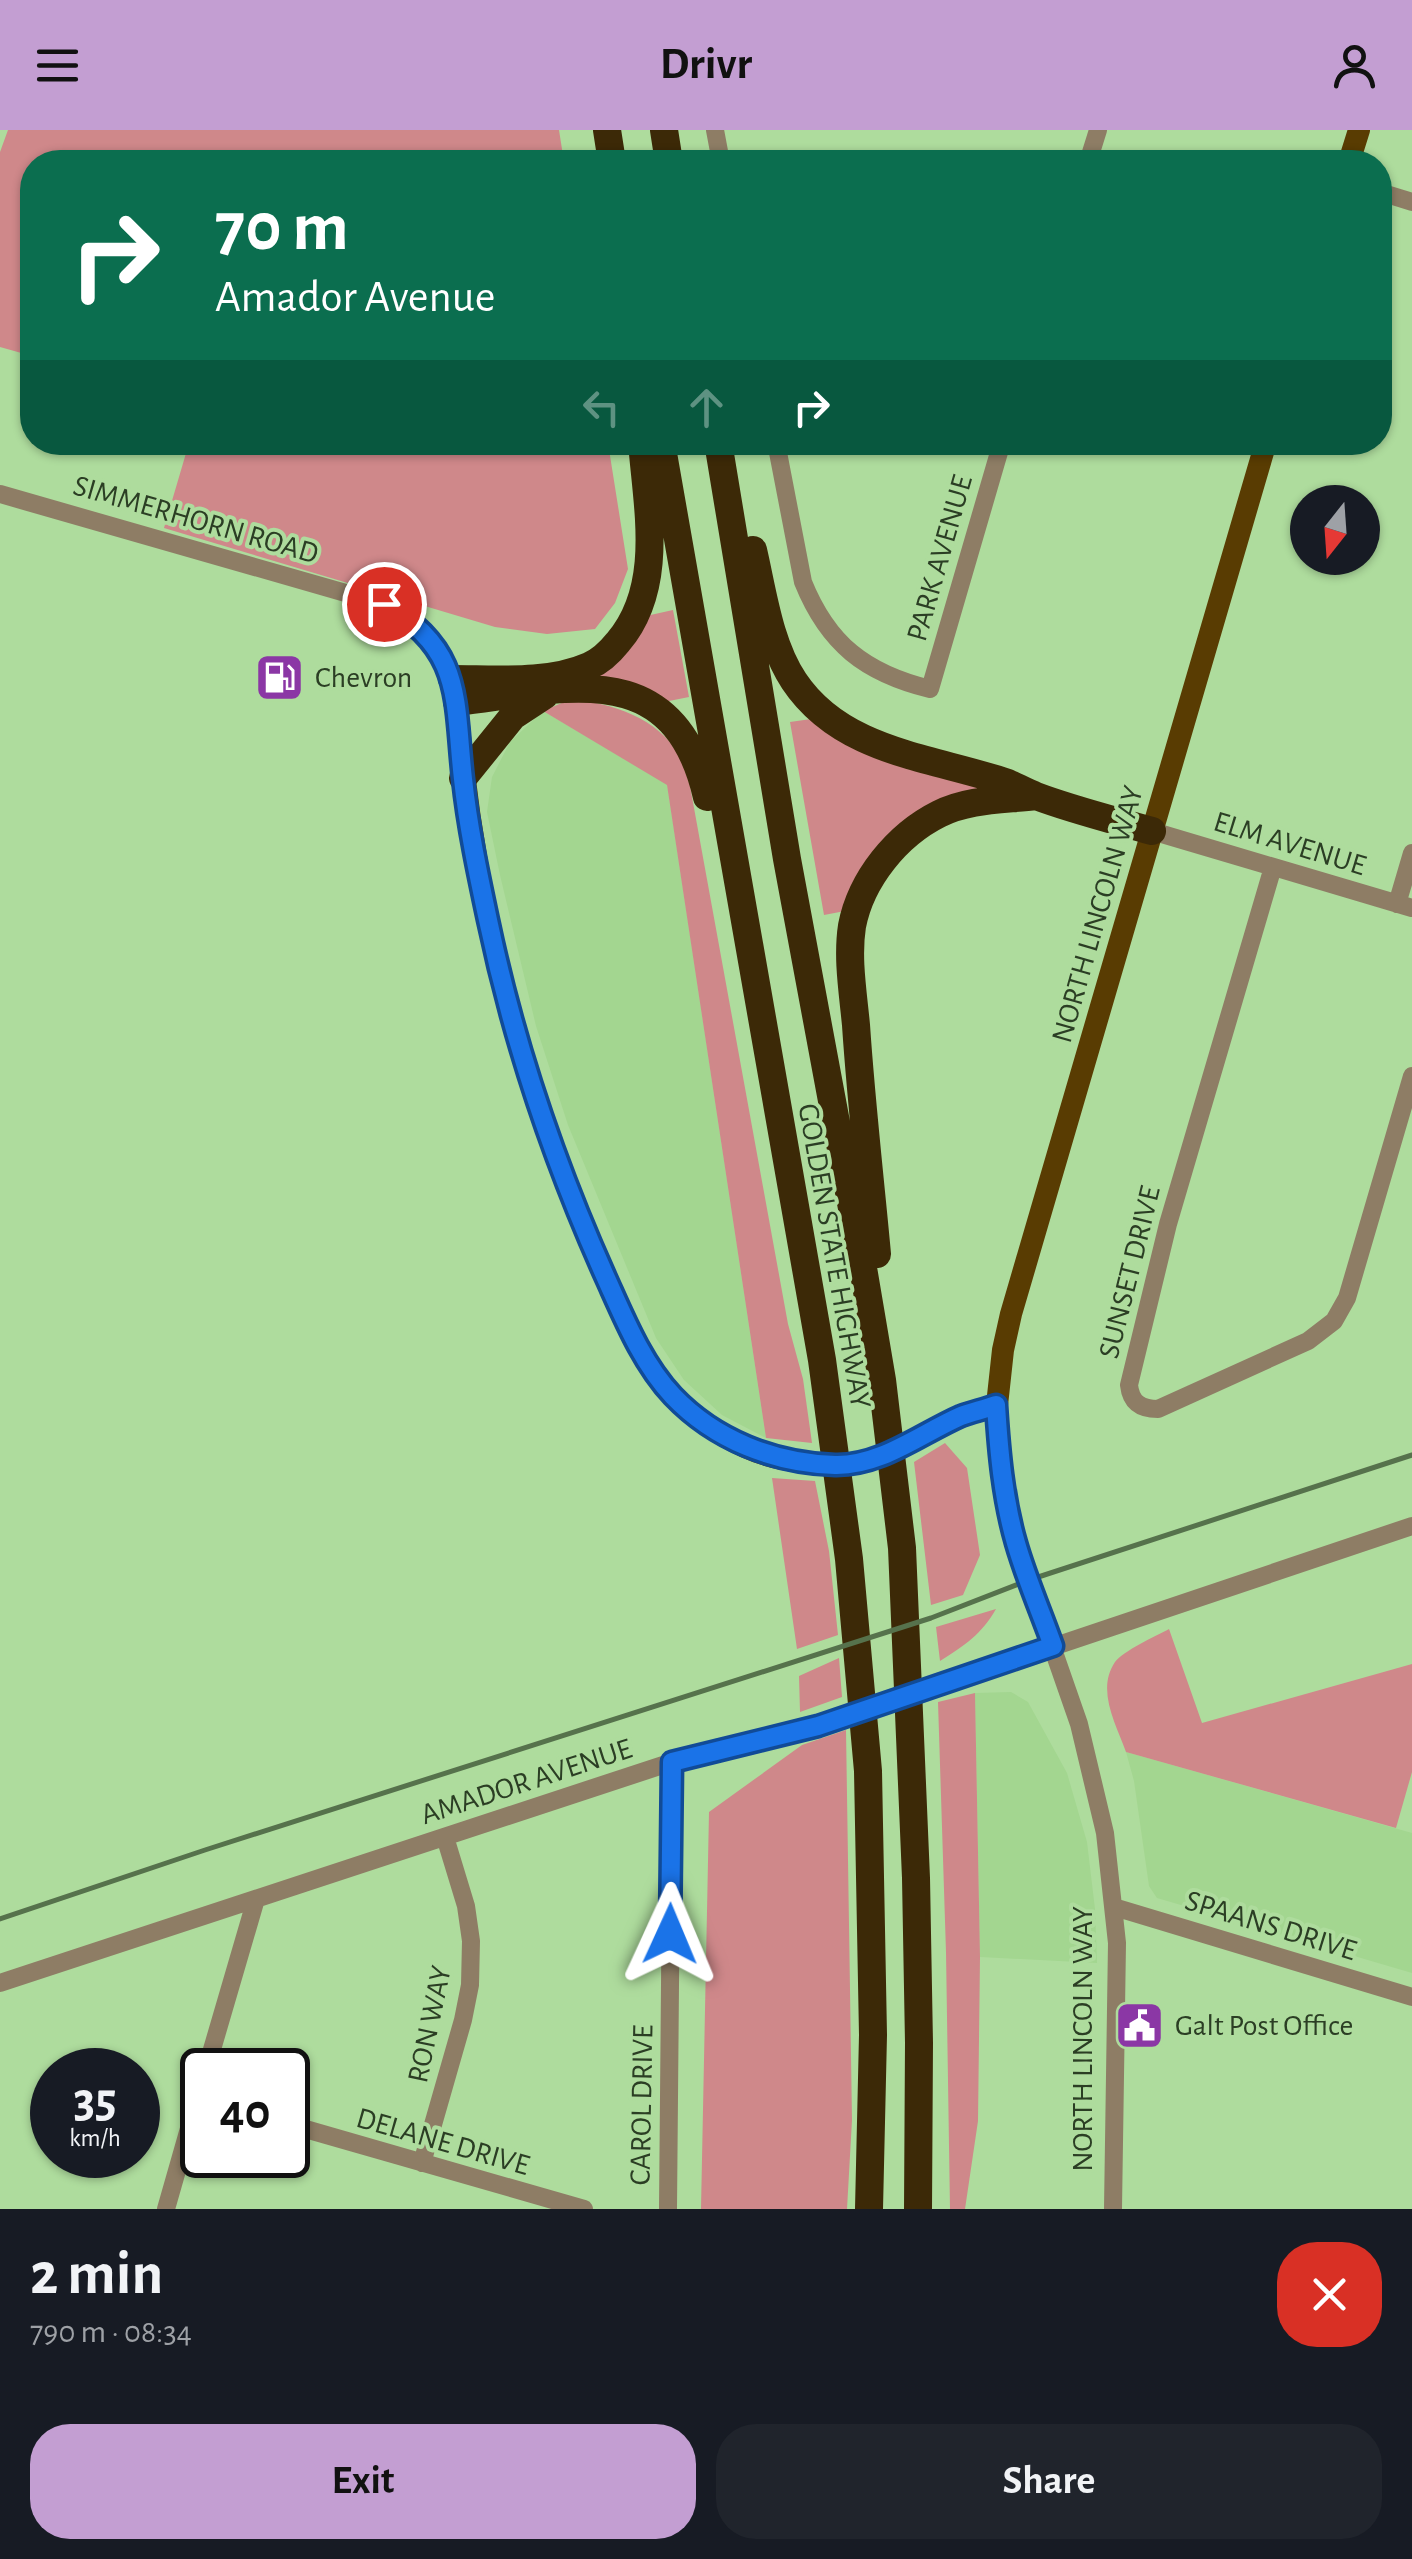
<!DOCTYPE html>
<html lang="en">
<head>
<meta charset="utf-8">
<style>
  :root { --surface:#171b24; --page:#20242c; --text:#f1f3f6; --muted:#9ea1a6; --accent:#c39ed2 }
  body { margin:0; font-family:"Alegreya Sans",sans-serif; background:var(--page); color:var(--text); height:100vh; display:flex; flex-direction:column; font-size:38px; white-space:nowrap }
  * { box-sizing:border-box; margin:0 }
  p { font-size:32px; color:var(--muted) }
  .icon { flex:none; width:55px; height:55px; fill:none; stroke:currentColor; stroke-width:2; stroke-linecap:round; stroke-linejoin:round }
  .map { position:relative; height:2079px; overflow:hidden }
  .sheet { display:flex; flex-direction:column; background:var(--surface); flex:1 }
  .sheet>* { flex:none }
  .top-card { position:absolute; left:20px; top:20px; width:1372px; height:305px; border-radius:40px; box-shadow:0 2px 8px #0004; background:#0b6e4f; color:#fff; overflow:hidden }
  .needle { width:65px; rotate:197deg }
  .controls { position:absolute; left:1290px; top:355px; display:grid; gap:20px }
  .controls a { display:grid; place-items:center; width:90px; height:90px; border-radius:50%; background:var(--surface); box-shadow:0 2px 8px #0004; font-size:50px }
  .speed { position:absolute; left:30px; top:1918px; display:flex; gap:20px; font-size:50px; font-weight:700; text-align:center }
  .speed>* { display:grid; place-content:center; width:130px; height:130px; border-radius:50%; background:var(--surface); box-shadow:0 2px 8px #0004; line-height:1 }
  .speed small { font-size:25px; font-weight:400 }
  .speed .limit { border:5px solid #111; border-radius:15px; background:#fff; color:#111 }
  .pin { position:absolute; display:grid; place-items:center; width:85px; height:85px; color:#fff; margin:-42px; border:5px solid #fff; border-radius:50%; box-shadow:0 2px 10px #0007 }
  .me { position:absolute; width:110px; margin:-55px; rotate:1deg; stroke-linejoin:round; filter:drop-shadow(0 0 8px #0008) }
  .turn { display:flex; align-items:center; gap:35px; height:210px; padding:0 30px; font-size:45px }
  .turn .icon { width:130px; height:130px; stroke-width:2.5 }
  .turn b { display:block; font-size:70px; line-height:85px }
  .lanes { display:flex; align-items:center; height:95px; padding:0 30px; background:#0003; justify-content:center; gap:50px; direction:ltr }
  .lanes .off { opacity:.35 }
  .round { display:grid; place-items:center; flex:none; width:105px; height:105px; border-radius:40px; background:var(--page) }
  .summary { display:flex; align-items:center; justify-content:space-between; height:170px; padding:0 30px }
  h1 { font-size:60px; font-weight:700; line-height:75px }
  .button { display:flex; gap:20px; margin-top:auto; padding:20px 30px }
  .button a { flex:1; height:115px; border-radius:40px; background:var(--accent); color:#111; font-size:40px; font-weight:700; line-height:115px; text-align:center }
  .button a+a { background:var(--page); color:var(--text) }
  header { display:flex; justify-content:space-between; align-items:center; height:130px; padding:0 30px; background:var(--accent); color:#111; font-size:45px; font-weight:700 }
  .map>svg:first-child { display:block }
  .built { fill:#a3d690 }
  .green { fill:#cf888a }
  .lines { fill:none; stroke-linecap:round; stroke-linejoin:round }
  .minor { stroke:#8e7d65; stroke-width:18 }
  .major { stroke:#593c02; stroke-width:22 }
  .highway { stroke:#3c2907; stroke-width:28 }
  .rail { stroke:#56724c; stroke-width:5 }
  .route-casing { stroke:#114b97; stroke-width:25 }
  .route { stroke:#1a73e8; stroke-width:18 }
  .labels { text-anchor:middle; stroke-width:8; stroke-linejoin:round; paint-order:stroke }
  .street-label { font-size:30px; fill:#2b3e24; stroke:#aedc9d }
  .poi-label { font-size:30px; fill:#2b3e24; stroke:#aedc9d; text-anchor:start }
</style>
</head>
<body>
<header><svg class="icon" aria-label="menu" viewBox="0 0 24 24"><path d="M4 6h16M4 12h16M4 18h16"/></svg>Drivr<svg class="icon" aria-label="person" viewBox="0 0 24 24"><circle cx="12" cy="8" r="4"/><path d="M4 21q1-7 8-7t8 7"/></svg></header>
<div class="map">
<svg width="1412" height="2079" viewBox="0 0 1412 2079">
  <rect width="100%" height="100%" fill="#aedc9d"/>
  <path class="built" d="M 543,581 L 667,654 L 766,1308 L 722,1285 L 684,1250 L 656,1208 L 568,995 L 536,896 L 500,745 L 487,682 L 492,647 L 510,612 Z
    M 1011,1562 L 1028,1572 L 1067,1643 L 1087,1712 L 1095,1779 L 1097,1833 L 980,1827 L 975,1563 Z
    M 1126,1622 L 1412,1703 L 1412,1843 L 1157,1768 L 1149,1756 L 1134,1651 Z"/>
  <path class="green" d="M 8,0 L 559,0 L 564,32 L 32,32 L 32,226 L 0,217 L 0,22 Z
    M 189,313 L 608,313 L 628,439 L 615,473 L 595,499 L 547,504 L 495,497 L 164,398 Z
    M 673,480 L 689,567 L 664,572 L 597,548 L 646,486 Z
    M 571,569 C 610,573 660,588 679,626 C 684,636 687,647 690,656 L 788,1194 L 803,1249 L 812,1313 L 766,1308 L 667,655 L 543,581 Z
    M 811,589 L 996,661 L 905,690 L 877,716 L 856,748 L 845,781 L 824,785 L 790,592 Z
    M 945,1313 L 967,1338 L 980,1425 L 963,1465 L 931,1475 L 914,1332 Z
    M 772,1348 L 815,1351 L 829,1421 L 838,1505 L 797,1519 Z
    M 996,1479 C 982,1504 964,1516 940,1531 L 936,1497 Z
    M 1169,1499 L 1202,1593 L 1412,1534 L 1412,1642 L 1396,1698 L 1126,1622 C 1116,1594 1096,1560 1115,1532 C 1123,1521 1156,1506 1169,1499 Z
    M 839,1528 L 842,1567 L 800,1582 L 799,1546 Z
    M 975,1563 L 980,1827 L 978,1991 L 965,2079 L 950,2079 L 946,1822 L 938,1572 Z
    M 846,1600 L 852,1990 L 847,2079 L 701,2079 L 709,1682 L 802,1615 Z"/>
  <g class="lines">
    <path class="minor" d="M 715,0 L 721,32
      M 1088,32 L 1098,0
      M 1380,62 L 1412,72
      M 776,312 L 803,452 C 828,514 865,543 930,559 L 1002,312
      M 0,364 L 384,474 C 412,489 428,506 443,534 C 447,542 452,548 454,557
      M 1152,701 L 1412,778
      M 1273,737 L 1168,1094 L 1129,1255 C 1131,1273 1141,1279 1158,1279 L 1308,1211 L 1334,1191 L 1347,1168 L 1412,946
      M 1397,774 L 1412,723
      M 997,1275 L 1001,1344 L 1008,1380 L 1017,1416 L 1079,1594 L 1105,1703 L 1117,1813 L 1113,2079
      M 1114,1777 L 1412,1867
      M 0,1853 L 672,1632 L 818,1596 L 1412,1396
      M 206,1940 L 256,1769
      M 288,1994 L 584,2079
      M 422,2033 L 463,1890 L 470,1855 L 471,1811 L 466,1776 L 445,1707
      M 166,2079 L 202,1953
      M 668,2079 L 672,1632"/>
    <path class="major" d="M 1349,32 L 1359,0
      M 457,572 C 472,766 520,956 599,1133 C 619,1178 638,1229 672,1265 C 700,1295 742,1321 782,1329 C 807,1334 839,1337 865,1331 C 899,1322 928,1300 961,1287 C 972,1282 985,1279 997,1275 L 1003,1220 L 1011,1184 L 1266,312"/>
    <path class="highway" d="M 607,0 L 612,32
      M 664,0 L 669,32
      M 661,312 L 822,1230 L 849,1429 L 868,1641 L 873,1905 L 869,2079
      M 718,312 L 787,729 L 862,1132 L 882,1250 L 902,1418 L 916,1748 L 919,1913 L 918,2079
      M 753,420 C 763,463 769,513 794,551 C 842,623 932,627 1008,653 C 1017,657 1026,662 1036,666 C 1073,680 1114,690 1152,701
      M 452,549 C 496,549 548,554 589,536 C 601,531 610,522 618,512 C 665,457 647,378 642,312
      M 457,572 C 566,559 674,524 707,667
      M 463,648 L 513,586 L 545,565
      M 877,1124 C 870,1048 861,971 856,895 C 853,863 847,828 852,796 C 861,749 897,705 939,684 C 968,669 1004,670 1036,666"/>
    <path class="rail" d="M 0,1789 L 205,1720 L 931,1488 L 1029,1450 L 1412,1325"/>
  </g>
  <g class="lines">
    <defs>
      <path id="route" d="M 384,474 C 464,519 454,570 463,649 C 468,696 478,743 488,790 C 514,914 554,1032 606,1148 C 624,1188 642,1233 673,1266 C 715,1310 774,1333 835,1335 C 881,1336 920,1304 961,1286 C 972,1282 985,1279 996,1275 C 999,1322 1003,1368 1016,1413 C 1026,1448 1041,1482 1053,1516 L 818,1596 L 672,1632 L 670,1804"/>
    </defs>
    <use href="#route" class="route-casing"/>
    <use href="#route" class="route"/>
  </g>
  <defs>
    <symbol id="fuel-square" viewBox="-11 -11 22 22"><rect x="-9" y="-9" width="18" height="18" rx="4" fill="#8b37a5" stroke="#aedc9d"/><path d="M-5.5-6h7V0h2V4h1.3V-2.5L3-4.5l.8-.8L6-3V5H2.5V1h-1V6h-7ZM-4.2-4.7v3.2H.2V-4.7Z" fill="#fff"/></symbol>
    <symbol id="civic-square" viewBox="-11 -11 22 22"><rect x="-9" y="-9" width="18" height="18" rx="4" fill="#8b37a5" stroke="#aedc9d"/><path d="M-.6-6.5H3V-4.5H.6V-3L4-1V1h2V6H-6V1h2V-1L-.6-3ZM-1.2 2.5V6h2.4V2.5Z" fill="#fff"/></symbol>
  </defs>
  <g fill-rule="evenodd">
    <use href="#fuel-square" x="252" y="520" width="55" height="55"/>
    <use href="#civic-square" x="1112" y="1868" width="55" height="55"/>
  </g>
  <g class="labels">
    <g class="street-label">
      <text transform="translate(196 389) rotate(16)" y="10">SIMMERHORN ROAD</text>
      <text transform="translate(939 428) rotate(-74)" y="10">PARK AVENUE</text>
      <text transform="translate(1290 713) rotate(17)" y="10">ELM AVENUE</text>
      <text transform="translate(1097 784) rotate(-74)" y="10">NORTH LINCOLN WAY</text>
      <text transform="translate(835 1126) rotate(80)" y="10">GOLDEN STATE HIGHWAY</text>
      <text transform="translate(1129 1142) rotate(-76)" y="10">SUNSET DRIVE</text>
      <text transform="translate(526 1651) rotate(-18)" y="10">AMADOR AVENUE</text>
      <text transform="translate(1271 1795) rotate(17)" y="10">SPAANS DRIVE</text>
      <text transform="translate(429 1894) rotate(-78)" y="10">RON WAY</text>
      <text transform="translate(1082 1909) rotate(-90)" y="10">NORTH LINCOLN WAY</text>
      <text transform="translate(641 1975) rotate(-89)" y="10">CAROL DRIVE</text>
      <text transform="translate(443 2011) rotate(16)" y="10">DELANE DRIVE</text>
    </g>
    <g class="poi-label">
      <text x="315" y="557">Chevron</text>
      <text x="1175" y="1905">Galt Post Office</text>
    </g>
  </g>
</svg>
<div class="controls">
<a><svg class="needle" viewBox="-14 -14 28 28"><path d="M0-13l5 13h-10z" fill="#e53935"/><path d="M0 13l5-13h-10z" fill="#9ea1a6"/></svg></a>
</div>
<div class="speed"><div>35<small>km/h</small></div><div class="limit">40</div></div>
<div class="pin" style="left:384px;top:474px;background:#d93025"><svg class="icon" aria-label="arrive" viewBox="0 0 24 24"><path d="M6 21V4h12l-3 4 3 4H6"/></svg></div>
<svg class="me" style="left:670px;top:1804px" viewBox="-20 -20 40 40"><path d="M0-17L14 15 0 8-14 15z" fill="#1a73e8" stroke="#fff" stroke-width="4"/></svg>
<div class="top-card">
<div class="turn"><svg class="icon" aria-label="right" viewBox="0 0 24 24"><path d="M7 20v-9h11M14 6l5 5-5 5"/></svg><div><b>70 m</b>Amador Avenue</div></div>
<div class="lanes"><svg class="icon off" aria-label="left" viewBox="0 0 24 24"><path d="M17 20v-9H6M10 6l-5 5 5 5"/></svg><svg class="icon off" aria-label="ahead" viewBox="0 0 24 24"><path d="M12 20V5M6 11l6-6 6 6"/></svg><svg class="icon" aria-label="right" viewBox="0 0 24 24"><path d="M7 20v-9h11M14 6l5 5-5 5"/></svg></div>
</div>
</div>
<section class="sheet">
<div class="summary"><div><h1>2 min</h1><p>790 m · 08:34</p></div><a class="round" style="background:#d93025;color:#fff"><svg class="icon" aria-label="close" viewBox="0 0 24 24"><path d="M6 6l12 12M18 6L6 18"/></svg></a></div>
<div class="button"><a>Exit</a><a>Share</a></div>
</section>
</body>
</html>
